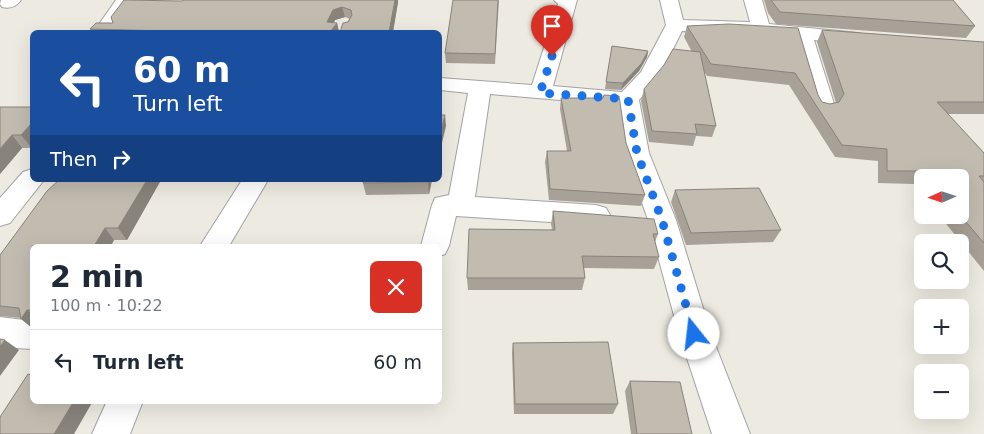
<!DOCTYPE html>
<html lang="en">
<head>
<meta charset="utf-8">
<style>
  :root { --surface:#fff; --page:#f6f6f7; --text:#1f2937; --muted:#747a83; --line:#e0e1e3 }
  body { margin:0; font-family:"DejaVu Sans",sans-serif; background:var(--page); color:var(--text); height:100vh; display:flex; flex-direction:column; font-size:19px; white-space:nowrap }
  * { box-sizing:border-box; margin:0 }
  p { font-size:16px; color:var(--muted) }
  .icon { flex:none; width:28px; height:28px; fill:none; stroke:currentColor; stroke-width:2; stroke-linecap:round; stroke-linejoin:round }
  .map { position:relative; flex:1; overflow:hidden }
  .sheet { position:absolute; left:30px; top:244px; width:412px; height:160px; display:flex; flex-direction:column; background:var(--surface); border-radius:8px; box-shadow:0 5px 20px #0002 }
  .sheet>* { flex:none }
  .hud { position:absolute; left:30px; top:30px; width:412px; height:152px; border-radius:8px; box-shadow:0 5px 20px #0002; background:#1a4fa0; color:#fff; overflow:hidden }
  .needle { width:32px; rotate:267deg }
  .tools { position:absolute; left:914px; top:169px; display:grid; gap:10px }
  .tools a { display:grid; place-items:center; width:55px; height:55px; border-radius:8px; background:var(--surface); box-shadow:0 5px 20px #0002; font-size:25px }
  .pin { position:absolute; display:grid; place-items:center; width:42px; height:42px; color:#fff; margin:-51px -21px; border-radius:50% 50% 50% 0; rotate:-45deg; box-shadow:0 0 5px #0007 }
  .pin .icon { rotate:45deg }
  .me { position:absolute; width:55px; margin:-28px; rotate:344deg; stroke-linejoin:round; filter:drop-shadow(0 0 4px #0008) }
  .turn { display:flex; align-items:center; gap:18px; height:105px; padding:0 20px; font-size:22px }
  .turn .icon { width:65px; height:65px; stroke-width:2.5 }
  .turn b { display:block; font-size:35px; line-height:42px }
  .then { display:flex; align-items:center; height:48px; padding:0 20px; background:#0003; gap:10px; font-size:19px }
  .round { display:grid; place-items:center; flex:none; width:52px; height:52px; border-radius:8px; background:var(--page) }
  .head { display:flex; align-items:center; justify-content:space-between; height:85px; padding:0 20px }
  h1 { font-size:30px; font-weight:700; line-height:38px }
  ul { padding:0; list-style:none }
  li { display:flex; align-items:center; gap:15px; height:65px; padding:0 20px; border-top:1px solid var(--line) }
  li div { flex:1 }
  li b { display:block; font-size:19px }
  li em { font-style:normal }
  .map>svg:first-child { display:block }
  .lines { fill:none; stroke-linecap:round; stroke-linejoin:round }
  .minor-casing { stroke:#a2a2a2; stroke-width:2 }
  .minor { fill:#fff; fill-rule:evenodd }
  .wall { fill:#a7a197 }
  .shaded-wall { fill:#88837b }
  .building { fill:#c2bbb0; stroke:#88837b }
  .route { stroke:#1a73e8; stroke-width:9; stroke-dasharray:0 16.2 }
</style>
</head>
<body>
<div class="map">
<svg width="984" height="434" viewBox="0 0 984 434">
  <rect width="100%" height="100%" fill="#edebe1"/>
  <g class="lines">
    <defs>
      <path id="minor" d="M 1,0 L 21,0 C 16,7 10,9 2,7 L 0,4 Z
        M 116,0 L 134,0 L 115,27 L 118,32 L 100,32 L 97,27 Z
        M 554,0 L 577,0 L 553,86 L 622,92 L 641,72 L 666,25 L 660,0 L 678,0 L 683,20 L 750,22 L 744,0 L 762,0 L 769,24 L 858,33 L 865,35 L 868,39 L 865,43 L 858,45 L 814,40 L 835,107 L 832,112 L 824,114 L 816,112 L 813,107 L 794,38 L 744,33 L 682,31 L 660,75 L 639,100 L 649,153 L 676,220 L 711,334 L 750,434 L 712,434 L 679,334 L 648,220 L 625,153 L 618,105 L 490,94 L 475,197 L 596,205 L 606,208 L 610,215 L 606,222 L 596,225 L 456,216 L 449,246 L 445,254 L 440,256 L 440,246 L 421,246 L 432,205 L 435,198 L 449,195 L 468,93 L 440,90 L 440,78 L 532,85 L 558,4 Z
        M 32,169 L 32,180 L 44,180 L 10,223 L 0,226 L 0,198 L 23,172 Z
        M 242,180 L 268,180 L 229,246 L 200,246 Z
        M 0,317 L 32,321 L 32,349 L 0,347 Z
        M 107,401 L 143,401 L 130,434 L 92,434 Z"/>
    </defs>
    <use href="#minor" class="minor-casing"/>
    <use href="#minor" class="minor"/>
  </g>
  <path class="wall" d="M 499,0 L 495,64 L 446,63 L 445,53 Z
    M 764,0 L 953,0 L 975,26 L 966,38 L 776,24 L 768,13 Z
    M 182,1 L 398,2 L 393,32 L 340,32 L 350,19 L 345,17 L 335,20 L 334,23 L 337,23 L 339,32 L 92,32 L 90,29 L 113,23 Z
    M 687,26 L 798,28 L 818,95 L 822,102 L 830,104 L 836,103 L 817,42 L 822,30 L 984,42 L 984,114 L 948,114 L 984,153 L 984,271 L 939,215 L 960,215 L 960,178 L 922,178 L 922,195 L 914,184 L 878,183 L 878,161 L 835,157 L 789,85 L 707,76 L 704,71 L 716,126 L 712,137 L 696,136 L 693,146 L 649,142 L 641,101 L 644,89 L 692,52 L 684,37 Z
    M 612,46 L 648,51 L 647,57 L 639,71 L 621,90 L 605,89 Z
    M 561,98 L 603,98 L 626,143 L 645,195 L 641,206 L 549,200 L 545,162 L 547,151 L 567,151 L 560,109 Z
    M 0,107 L 32,107 L 32,148 L 22,148 L 0,174 Z
    M 161,180 L 127,240 L 114,240 L 32,246 L 32,328 L 21,318 L 0,316 L 0,255 Z
    M 432,180 L 429,194 L 366,195 L 363,183 Z
    M 675,190 L 781,230 L 773,242 L 686,245 L 671,202 Z
    M 553,211 L 658,234 L 655,242 L 659,257 L 654,269 L 584,268 L 585,278 L 582,290 L 468,290 L 467,278 L 552,229 L 551,224 Z
    M 513,343 L 618,404 L 613,414 L 514,414 L 512,353 Z
    M 630,381 L 692,434 L 631,434 L 625,391 Z"/>
  <path class="shaded-wall" d="M 395,0 L 398,0 L 398,2 L 393,32 L 389,32 Z
    M 342,7 L 345,17 L 335,20 L 329,32 L 327,22 L 333,10 Z
    M 337,23 L 339,32 L 330,32 Z
    M 648,51 L 647,57 L 639,71 L 621,90 L 623,83 Z
    M 445,115 L 446,126 L 440,151 L 440,135 Z
    M 32,123 L 32,148 L 21,135 Z
    M 12,135 L 22,148 L 0,174 L 0,149 Z
    M 147,180 L 161,180 L 127,240 L 118,228 Z
    M 428,180 L 432,180 L 429,194 L 428,182 Z
    M 105,228 L 114,240 L 111,246 L 94,246 Z
    M 27,310 L 32,314 L 32,328 L 21,319 Z
    M 5,340 L 19,350 L 0,376 L 0,346 Z
    M 74,401 L 93,401 L 74,434 L 54,434 Z"/>
  <path class="building" d="M 124,0 L 182,1 L 184,0 L 395,0 L 389,32 L 340,32 L 343,23 L 348,22 L 352,15 L 351,10 L 342,7 L 333,10 L 327,22 L 337,23 L 330,32 L 205,32 L 90,29 L 96,23 L 113,23 L 111,17 Z
    M 453,0 L 498,0 L 495,54 L 445,53 Z
    M 771,0 L 953,0 L 975,26 L 780,12 Z
    M 729,24 L 798,28 L 818,95 L 822,102 L 830,104 L 839,102 L 844,94 L 822,30 L 984,42 L 984,102 L 937,102 L 984,153 L 984,176 L 979,176 L 984,182 L 984,243 L 960,215 L 960,178 L 929,178 L 923,171 L 887,171 L 887,149 L 842,145 L 795,73 L 711,64 L 687,26 Z
    M 612,46 L 648,51 L 641,64 L 623,83 L 606,82 Z
    M 673,49 L 700,52 L 716,126 L 695,124 L 697,134 L 652,131 L 644,89 L 664,65 Z
    M 604,95 L 619,96 L 626,143 L 645,195 L 550,189 L 547,151 L 571,151 L 561,98 L 603,98 Z
    M 0,107 L 32,107 L 32,123 L 21,135 L 12,135 L 0,149 Z
    M 440,115 L 445,115 L 440,135 Z
    M 59,180 L 147,180 L 118,228 L 105,228 L 94,246 L 32,246 L 32,310 L 27,310 L 21,319 L 19,308 L 0,306 L 0,255 L 47,191 Z
    M 364,180 L 428,180 L 428,182 L 363,183 Z
    M 759,188 L 781,230 L 691,233 L 675,190 Z
    M 553,211 L 654,219 L 658,234 L 653,234 L 659,257 L 582,256 L 585,278 L 467,278 L 469,229 L 555,230 Z
    M 0,339 L 5,340 L 0,346 Z
    M 608,342 L 618,404 L 515,404 L 513,343 Z
    M 28,374 L 32,375 L 32,401 L 74,401 L 54,434 L 0,434 L 0,417 Z
    M 630,381 L 680,382 L 692,434 L 637,434 Z"/>
  <g class="lines">
    <path class="route" d="M 552,56 L 540,93 L 628,99 L 637,153 L 662,220 L 694,334"/>
  </g>
</svg>
<div class="tools">
<a><svg class="needle" viewBox="-14 -14 28 28"><path d="M0-13l5 13h-10z" fill="#e53935"/><path d="M0 13l5-13h-10z" fill="#747a83"/></svg></a>
<a><svg class="icon" aria-label="search" viewBox="0 0 24 24"><circle cx="10" cy="10" r="6"/><path d="M15 15l6 6"/></svg></a>
<a>+</a>
<a>−</a>
</div>
<div class="pin" style="left:552px;top:56px;background:#d93025"><svg class="icon" aria-label="arrive" viewBox="0 0 24 24"><path d="M6 21V4h12l-3 4 3 4H6"/></svg></div>
<svg class="me" style="left:694px;top:334px" viewBox="-20 -20 40 40"><circle r="19" fill="#fff"/><path d="M0-13L10 11 0 6-10 11z" fill="#1a73e8"/></svg>
<div class="hud">
<div class="turn"><svg class="icon" aria-label="left" viewBox="0 0 24 24"><path d="M17 20v-9H6M10 6l-5 5 5 5"/></svg><div><b>60 m</b>Turn left</div></div>
<div class="then">Then<svg class="icon" aria-label="right" viewBox="0 0 24 24"><path d="M7 20v-9h11M14 6l5 5-5 5"/></svg></div>
</div>
<section class="sheet">
<div class="head"><div><h1>2 min</h1><p>100 m · 10:22</p></div><a class="round" style="background:#d93025;color:#fff"><svg class="icon" aria-label="close" viewBox="0 0 24 24"><path d="M6 6l12 12M18 6L6 18"/></svg></a></div>
<ul>
<li><svg class="icon" aria-label="left" viewBox="0 0 24 24"><path d="M17 20v-9H6M10 6l-5 5 5 5"/></svg><div><b>Turn left</b></div><em>60 m</em></li>
</ul>
</section>
</div>
</body>
</html>
